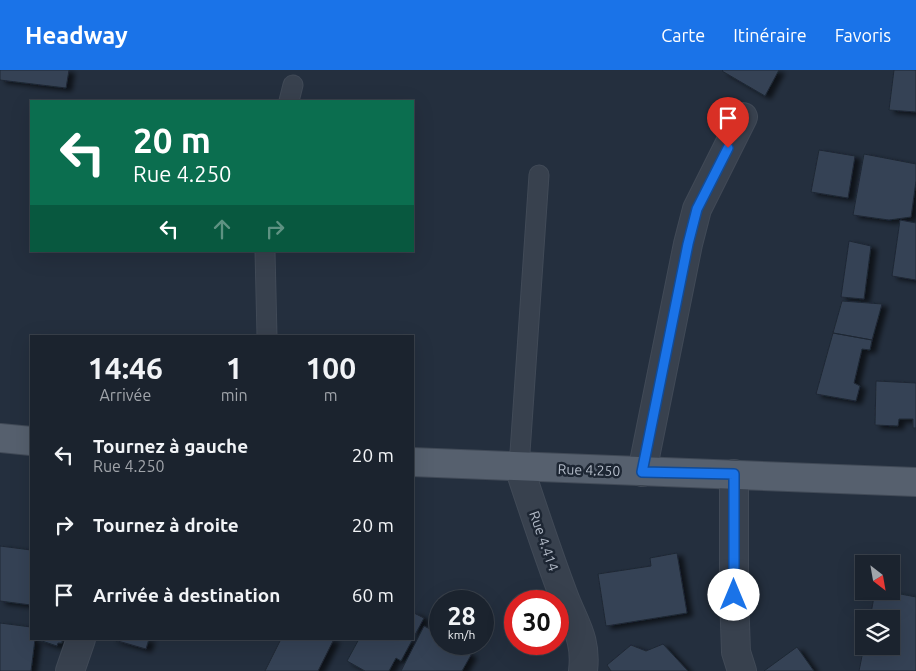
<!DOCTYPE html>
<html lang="fr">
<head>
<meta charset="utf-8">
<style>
  :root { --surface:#1b232e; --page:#282f3a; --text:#f1f3f6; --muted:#a0a4aa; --line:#39404a; --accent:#1a73e8 }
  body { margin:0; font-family:Ubuntu,sans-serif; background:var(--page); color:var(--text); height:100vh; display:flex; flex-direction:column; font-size:19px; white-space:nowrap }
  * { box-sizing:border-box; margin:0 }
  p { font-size:16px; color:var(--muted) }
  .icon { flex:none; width:28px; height:28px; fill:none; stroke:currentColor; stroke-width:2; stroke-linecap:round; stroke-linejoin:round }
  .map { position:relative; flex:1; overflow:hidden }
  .side { position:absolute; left:30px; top:265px; width:384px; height:305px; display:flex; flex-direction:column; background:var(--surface); border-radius:0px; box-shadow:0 5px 20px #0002,0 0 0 1px var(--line) }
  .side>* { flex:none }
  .guide { position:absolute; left:30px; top:30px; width:384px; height:152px; border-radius:0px; box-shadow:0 5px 20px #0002,0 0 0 1px var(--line); background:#0b6e4f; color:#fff; overflow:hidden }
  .needle { width:32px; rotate:149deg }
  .fabs { position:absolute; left:855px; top:485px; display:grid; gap:10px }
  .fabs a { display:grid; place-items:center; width:45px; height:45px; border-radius:0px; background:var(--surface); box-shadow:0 5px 20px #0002,0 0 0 1px var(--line); font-size:25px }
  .speed { position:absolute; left:429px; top:520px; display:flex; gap:10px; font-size:25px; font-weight:700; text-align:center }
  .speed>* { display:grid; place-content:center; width:65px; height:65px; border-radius:50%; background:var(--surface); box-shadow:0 5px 20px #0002,0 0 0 1px var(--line); line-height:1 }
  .speed small { font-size:12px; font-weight:400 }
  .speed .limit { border:8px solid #d22; background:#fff; color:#111 }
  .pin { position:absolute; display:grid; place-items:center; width:42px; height:42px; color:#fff; margin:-51px -21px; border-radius:50% 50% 50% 0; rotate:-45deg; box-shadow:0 0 5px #0007 }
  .pin .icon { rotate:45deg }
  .me { position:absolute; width:55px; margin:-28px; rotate:0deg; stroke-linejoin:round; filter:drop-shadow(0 0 4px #0008) }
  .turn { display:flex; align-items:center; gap:18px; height:105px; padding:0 20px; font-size:22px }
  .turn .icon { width:65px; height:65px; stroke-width:2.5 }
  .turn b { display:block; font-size:35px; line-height:42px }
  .lanes { display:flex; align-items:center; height:48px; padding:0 20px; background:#0003; justify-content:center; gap:25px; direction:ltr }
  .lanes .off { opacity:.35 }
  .eta { display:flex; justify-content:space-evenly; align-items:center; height:85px; text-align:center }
  .eta b { font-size:30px; font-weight:700; line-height:35px }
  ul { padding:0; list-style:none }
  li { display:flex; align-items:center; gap:15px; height:70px; padding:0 20px }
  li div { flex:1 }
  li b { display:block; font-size:19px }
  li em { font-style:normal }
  header { display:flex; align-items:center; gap:30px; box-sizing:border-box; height:70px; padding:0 25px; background:var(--accent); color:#fff }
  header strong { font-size:24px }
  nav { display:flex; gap:28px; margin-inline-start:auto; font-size:18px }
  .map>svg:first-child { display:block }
  .building { fill:#364354; stroke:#1f2835; filter:url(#shadow) }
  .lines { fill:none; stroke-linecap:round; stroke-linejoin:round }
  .lane-casing { stroke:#414a57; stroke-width:21 }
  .street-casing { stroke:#414a57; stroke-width:30 }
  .primary-casing { stroke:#414a57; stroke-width:30 }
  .lane { stroke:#38414e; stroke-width:19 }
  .street { stroke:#38414e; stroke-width:28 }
  .primary { stroke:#56606e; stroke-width:28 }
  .route-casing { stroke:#114b97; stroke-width:12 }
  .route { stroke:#1a73e8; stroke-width:9 }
  .labels { text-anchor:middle; stroke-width:5; stroke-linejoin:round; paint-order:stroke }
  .street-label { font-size:14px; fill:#b4bcc9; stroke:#1d2633 }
</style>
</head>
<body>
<header>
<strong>Headway</strong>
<nav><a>Carte</a><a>Itinéraire</a><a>Favoris</a></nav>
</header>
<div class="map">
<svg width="916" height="601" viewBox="0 0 916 601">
  <defs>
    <filter id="shadow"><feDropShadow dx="5.5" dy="3" stdDeviation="2.5" flood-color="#0009"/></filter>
  </defs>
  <rect width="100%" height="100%" fill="#242f3e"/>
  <path class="building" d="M 0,0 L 69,0 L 66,18 L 0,10 Z
    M 723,0 L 779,0 L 765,26 L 722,1 Z
    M 894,0 L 916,0 L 916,42 L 889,40 Z
    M 819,80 L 855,86 L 848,128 L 811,122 Z
    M 864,84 L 916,94 L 916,111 L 911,147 L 889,150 L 853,145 Z
    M 900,150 L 916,153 L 916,210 L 892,206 Z
    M 849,171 L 871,176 L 864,229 L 841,227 Z
    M 842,231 L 882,234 L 872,270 L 833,263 Z
    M 833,263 L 872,270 L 870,280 L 862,279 L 854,313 L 860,316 L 856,331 L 816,324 Z
    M 876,311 L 916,313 L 916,358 L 913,358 L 913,349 L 899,349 L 898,356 L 875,355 Z
    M 0,476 L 31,480 L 31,535 L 0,531 Z
    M 677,483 L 687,543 L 606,556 L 598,504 L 651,496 L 650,488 Z
    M 875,521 L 885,521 L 916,527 L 916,601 L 859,601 L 864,576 L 891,576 L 891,549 L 870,549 Z
    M 412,542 L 424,548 L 401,591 L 396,588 L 389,601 L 365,601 L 347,591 L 359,569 L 412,569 Z
    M 0,553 L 31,557 L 31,569 L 35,569 L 31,601 L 0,601 Z
    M 424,556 L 440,564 L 440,574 L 459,574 L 457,577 L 471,585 L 462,601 L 401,601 Z
    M 36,569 L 62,569 L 62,573 L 58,573 L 57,576 Z
    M 111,569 L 149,569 L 146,579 Z
    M 281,569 L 334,569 L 318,601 L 265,601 Z
    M 663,574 L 688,601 L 611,601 L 607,595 L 631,575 L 646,581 Z
    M 797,577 L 814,601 L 764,601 Z"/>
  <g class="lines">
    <defs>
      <path id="lane" d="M 289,31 L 293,15
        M 265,181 L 267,266
        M 519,397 L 539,105"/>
      <path id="street" d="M 519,397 C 533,439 547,482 563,524 C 574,554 587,568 583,601
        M 642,402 L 688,174 L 697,139 L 743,47
        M 734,404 L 734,525 L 736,582 L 742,601
        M 70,601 L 81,569"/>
      <path id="primary" d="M 0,368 L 31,371
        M 412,392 C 580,400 748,404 916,412"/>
    </defs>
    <use href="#lane" class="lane-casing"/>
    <use href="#street" class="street-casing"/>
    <use href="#primary" class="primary-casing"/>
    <use href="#lane" class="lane"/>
    <use href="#street" class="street"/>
    <use href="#primary" class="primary"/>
  </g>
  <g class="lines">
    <defs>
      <path id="route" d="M 728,78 L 697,139 L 688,174 L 642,402 L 734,404 L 734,525"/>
    </defs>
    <use href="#route" class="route-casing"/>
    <use href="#route" class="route"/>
  </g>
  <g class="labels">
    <g class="street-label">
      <text transform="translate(589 400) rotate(2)" y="5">Rue 4.250</text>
      <text transform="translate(544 471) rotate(71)" y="5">Rue 4.414</text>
    </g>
  </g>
</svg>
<div class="fabs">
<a><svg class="needle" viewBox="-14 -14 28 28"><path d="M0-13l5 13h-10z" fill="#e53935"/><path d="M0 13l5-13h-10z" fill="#a0a4aa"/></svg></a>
<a><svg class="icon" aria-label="layers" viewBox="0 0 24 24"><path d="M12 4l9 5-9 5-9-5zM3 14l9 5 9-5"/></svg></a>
</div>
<div class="speed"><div>28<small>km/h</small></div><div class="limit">30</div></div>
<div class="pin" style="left:728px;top:78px;background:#d93025"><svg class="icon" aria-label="arrive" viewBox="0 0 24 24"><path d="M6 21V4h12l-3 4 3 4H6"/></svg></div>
<svg class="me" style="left:734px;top:525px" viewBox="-20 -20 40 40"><circle r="19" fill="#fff"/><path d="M0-13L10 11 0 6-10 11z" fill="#1a73e8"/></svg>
<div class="guide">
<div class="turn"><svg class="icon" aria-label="left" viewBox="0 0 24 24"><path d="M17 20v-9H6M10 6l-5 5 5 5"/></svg><div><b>20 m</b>Rue 4.250</div></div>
<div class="lanes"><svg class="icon" aria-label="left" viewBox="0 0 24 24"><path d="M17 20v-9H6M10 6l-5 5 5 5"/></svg><svg class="icon off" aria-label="ahead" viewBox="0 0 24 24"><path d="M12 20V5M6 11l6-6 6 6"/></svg><svg class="icon off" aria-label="right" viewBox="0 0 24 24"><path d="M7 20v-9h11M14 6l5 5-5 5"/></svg></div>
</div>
<section class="side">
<div class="eta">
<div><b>14:46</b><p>Arrivée</p></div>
<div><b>1</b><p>min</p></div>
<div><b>100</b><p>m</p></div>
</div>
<ul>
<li><svg class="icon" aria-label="left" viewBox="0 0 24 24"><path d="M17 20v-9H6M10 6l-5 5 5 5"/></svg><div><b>Tournez à gauche</b><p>Rue 4.250</p></div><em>20 m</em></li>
<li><svg class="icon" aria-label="right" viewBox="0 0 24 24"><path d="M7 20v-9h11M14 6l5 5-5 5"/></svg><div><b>Tournez à droite</b></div><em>20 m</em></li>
<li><svg class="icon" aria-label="arrive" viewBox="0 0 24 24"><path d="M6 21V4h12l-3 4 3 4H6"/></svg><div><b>Arrivée à destination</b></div><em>60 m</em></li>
</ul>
</section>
</div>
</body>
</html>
